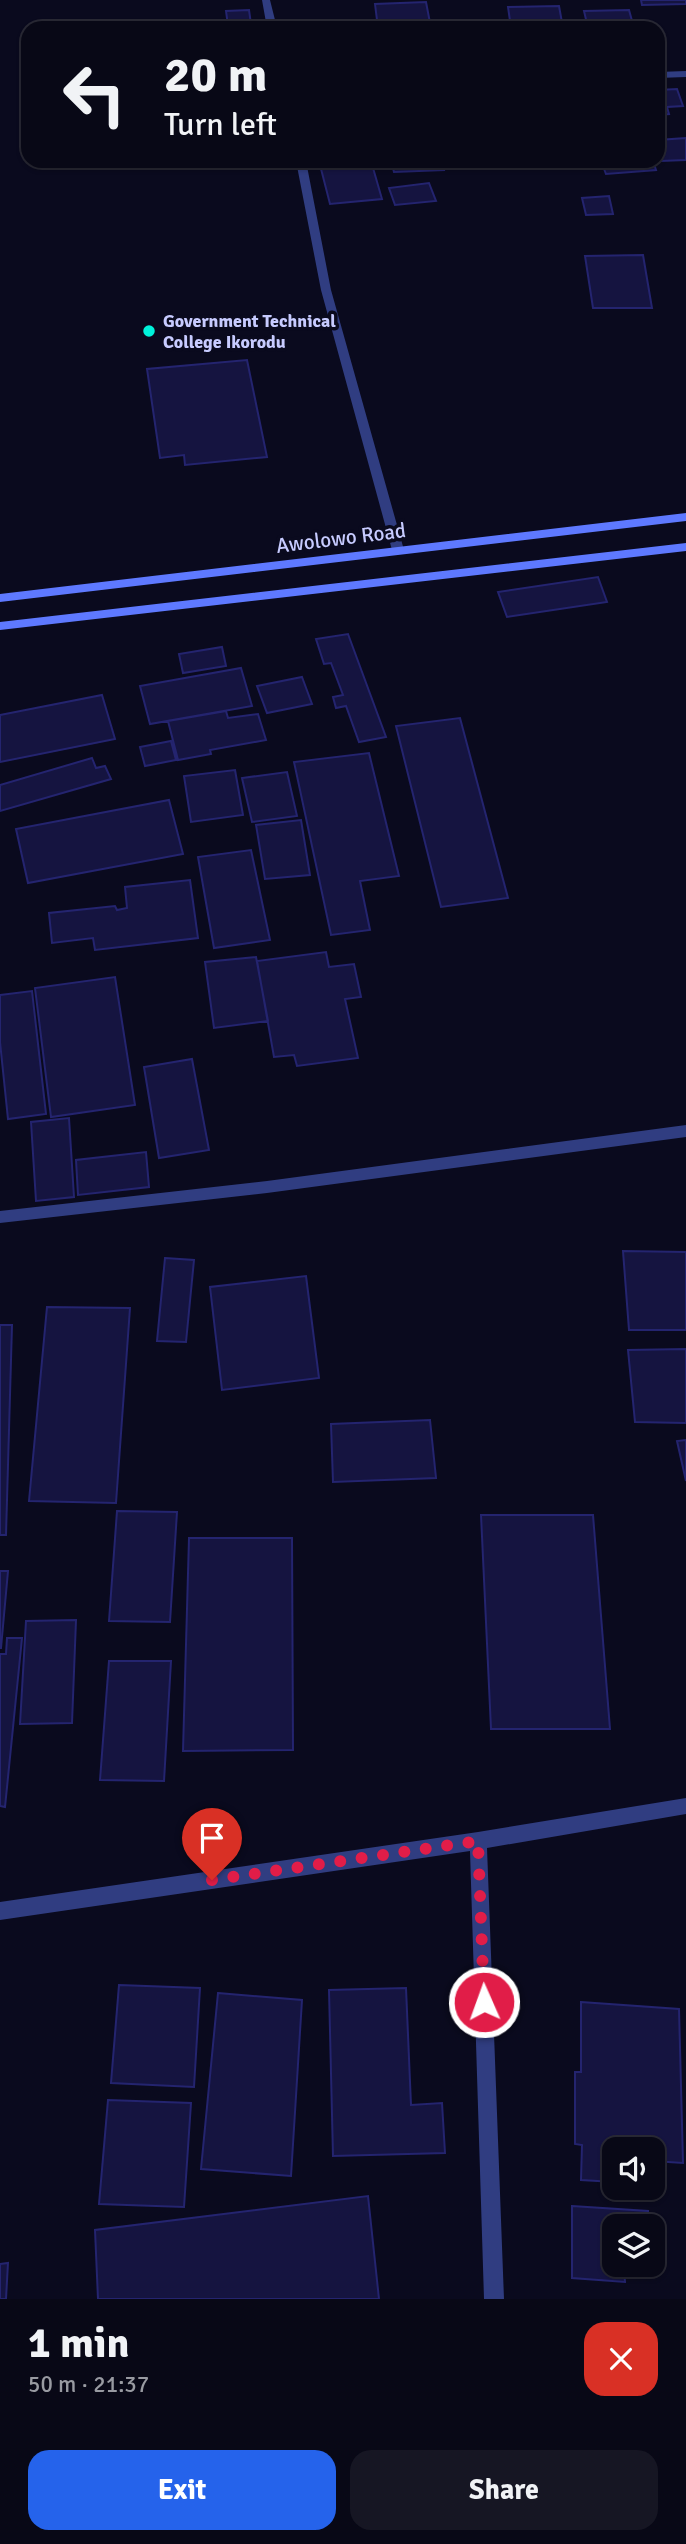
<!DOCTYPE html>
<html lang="en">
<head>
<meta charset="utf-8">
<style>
  :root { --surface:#080816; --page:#161623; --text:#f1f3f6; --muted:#989aa1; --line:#292935; --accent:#2563eb }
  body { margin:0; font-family:Signika,sans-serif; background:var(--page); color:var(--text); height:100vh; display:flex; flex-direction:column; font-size:26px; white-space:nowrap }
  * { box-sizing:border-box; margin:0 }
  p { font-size:23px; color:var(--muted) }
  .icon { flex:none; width:38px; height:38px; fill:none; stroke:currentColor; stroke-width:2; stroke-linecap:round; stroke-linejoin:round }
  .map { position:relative; height:2299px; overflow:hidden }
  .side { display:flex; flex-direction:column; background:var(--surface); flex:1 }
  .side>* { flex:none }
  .guide { position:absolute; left:21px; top:21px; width:644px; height:147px; border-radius:21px; box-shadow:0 2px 5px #0004,0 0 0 2px var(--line); background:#080816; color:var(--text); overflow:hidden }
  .controls { position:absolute; left:602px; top:2137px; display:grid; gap:14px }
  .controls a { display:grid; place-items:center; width:63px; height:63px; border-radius:14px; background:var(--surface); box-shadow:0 2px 5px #0004,0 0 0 2px var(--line); font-size:35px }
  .pin { position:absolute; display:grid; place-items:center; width:60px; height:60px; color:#fff; margin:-72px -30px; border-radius:50% 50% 50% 0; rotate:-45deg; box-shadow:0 0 7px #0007 }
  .pin .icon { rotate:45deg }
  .me { position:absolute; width:77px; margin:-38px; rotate:358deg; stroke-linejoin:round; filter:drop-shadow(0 0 5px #0008) }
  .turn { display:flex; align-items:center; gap:24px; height:147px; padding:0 28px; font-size:32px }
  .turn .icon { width:91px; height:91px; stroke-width:2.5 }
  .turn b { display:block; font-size:49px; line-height:60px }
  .round { display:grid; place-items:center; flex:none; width:74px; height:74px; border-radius:21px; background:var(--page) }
  .headline { display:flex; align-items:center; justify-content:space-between; height:119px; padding:0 28px }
  h1 { font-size:42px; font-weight:700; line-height:52px }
  .action { display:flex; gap:14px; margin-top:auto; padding:14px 28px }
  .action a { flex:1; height:80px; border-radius:21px; background:var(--accent); color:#fff; font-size:28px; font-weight:700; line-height:80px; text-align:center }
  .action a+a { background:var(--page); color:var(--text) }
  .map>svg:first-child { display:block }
  .building { fill:#151440; stroke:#24246f; stroke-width:2 }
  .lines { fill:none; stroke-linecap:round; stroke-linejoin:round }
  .street { fill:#303d81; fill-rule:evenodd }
  .secondary { fill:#5e79ff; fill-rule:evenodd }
  .route { stroke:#e11d48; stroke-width:12; stroke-dasharray:0 21.6 }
  .poi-dot { fill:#00f2db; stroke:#0a0a1e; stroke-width:2.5 }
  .labels { text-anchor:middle; stroke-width:7; stroke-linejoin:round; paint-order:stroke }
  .far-poi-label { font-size:18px; font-weight:bold; fill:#c7cbff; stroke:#0a0a1e; text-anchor:start }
  .street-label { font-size:21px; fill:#c7cbff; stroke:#0a0a1e }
</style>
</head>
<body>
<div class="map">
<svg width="686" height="2299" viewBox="0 0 686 2299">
  <rect width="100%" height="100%" fill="#0a0a1e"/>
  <path class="building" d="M 641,0 L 686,0 L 686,4 L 642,5 Z
    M 426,2 L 431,28 L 378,28 L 375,4 Z
    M 559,6 L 563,28 L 511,28 L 508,7 Z
    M 249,10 L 251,24 L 228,26 L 226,11 Z
    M 629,10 L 634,28 L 588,28 L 584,11 Z
    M 484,23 L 485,28 L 439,28 L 439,25 Z
    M 370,24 L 371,28 L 325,26 Z
    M 677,89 L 683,106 L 667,107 L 669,114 L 658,115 L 658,90 Z
    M 686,138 L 686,160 L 661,161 L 658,140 Z
    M 319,161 L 371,161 L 382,199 L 330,204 Z
    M 391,161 L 442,161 L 444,170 L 394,172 Z
    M 601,161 L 653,161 L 656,170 L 606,174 Z
    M 429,183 L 436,201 L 395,205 L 389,188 Z
    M 609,196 L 613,214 L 586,215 L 582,198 Z
    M 643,255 L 652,308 L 593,308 L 585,256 Z
    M 247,360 L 267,457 L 185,465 L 184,455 L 160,458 L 147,369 Z
    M 598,577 L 607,602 L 507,617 L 498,592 Z
    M 348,634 L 386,737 L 359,742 L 346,706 L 336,708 L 333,697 L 343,695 L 331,663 L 324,664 L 316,639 Z
    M 222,647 L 226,666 L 183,673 L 179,654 Z
    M 241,668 L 252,706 L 150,724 L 140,686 Z
    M 302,677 L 312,704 L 267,713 L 257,686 Z
    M 102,695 L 115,739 L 0,762 L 0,715 Z
    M 226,711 L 228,718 L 258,714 L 266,740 L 210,750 L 211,754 L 178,760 L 168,721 Z
    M 460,718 L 508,898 L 441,907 L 396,726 Z
    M 171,741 L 176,760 L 145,766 L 140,747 Z
    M 369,753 L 399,876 L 360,881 L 370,930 L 331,935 L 294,762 Z
    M 92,758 L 96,768 L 105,766 L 111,779 L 0,811 L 0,785 Z
    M 235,770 L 243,815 L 191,822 L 184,776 Z
    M 287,772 L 297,816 L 252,822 L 242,778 Z
    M 169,800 L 183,854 L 28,883 L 16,829 Z
    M 301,820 L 310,875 L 265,879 L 256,825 Z
    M 251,850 L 270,940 L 214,948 L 198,857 Z
    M 190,880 L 198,938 L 95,950 L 93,938 L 52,943 L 49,913 L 115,906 L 117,910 L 127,908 L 125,887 Z
    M 326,952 L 329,967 L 354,964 L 361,997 L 345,999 L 358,1058 L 297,1066 L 294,1055 L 274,1057 L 257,961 Z
    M 256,957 L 268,1021 L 214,1028 L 205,962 Z
    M 115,977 L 135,1105 L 51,1117 L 35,988 Z
    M 32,991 L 46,1114 L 8,1119 L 0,1042 L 0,995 Z
    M 192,1059 L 209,1150 L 159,1158 L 144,1067 Z
    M 69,1118 L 74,1197 L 36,1201 L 31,1122 Z
    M 146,1152 L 149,1187 L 78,1195 L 76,1160 Z
    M 623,1251 L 686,1252 L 686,1330 L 629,1330 Z
    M 165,1258 L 194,1260 L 186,1342 L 157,1341 Z
    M 306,1276 L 319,1378 L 222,1390 L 210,1287 Z
    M 47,1307 L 130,1308 L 116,1503 L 29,1501 Z
    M 0,1325 L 12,1325 L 6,1535 L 0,1535 Z
    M 686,1349 L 686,1423 L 635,1422 L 628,1350 Z
    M 430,1420 L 436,1478 L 333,1482 L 331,1424 Z
    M 686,1440 L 686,1481 L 677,1441 Z
    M 117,1511 L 177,1512 L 170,1622 L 109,1621 Z
    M 481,1515 L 593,1515 L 610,1729 L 491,1729 Z
    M 189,1538 L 292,1538 L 293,1750 L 183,1751 Z
    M 0,1571 L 8,1571 L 1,1648 L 0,1648 Z
    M 76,1620 L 72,1723 L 20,1724 L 26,1621 Z
    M 7,1638 L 22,1638 L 5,1807 L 0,1806 L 0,1654 L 6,1654 Z
    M 109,1661 L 171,1661 L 164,1781 L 100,1780 Z
    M 119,1985 L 200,1988 L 194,2087 L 111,2083 Z
    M 406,1988 L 411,2105 L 442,2103 L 445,2153 L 333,2156 L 329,1990 Z
    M 218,1993 L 302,2000 L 291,2176 L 201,2169 Z
    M 581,2002 L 679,2009 L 683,2163 L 653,2161 L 653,2149 L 614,2149 L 614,2182 L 581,2180 L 582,2145 L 575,2144 L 575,2072 L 581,2072 Z
    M 108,2100 L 191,2103 L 184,2207 L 99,2204 Z
    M 368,2196 L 379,2299 L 98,2299 L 95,2230 Z
    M 572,2206 L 648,2211 L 648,2226 L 614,2226 L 614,2264 L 637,2264 L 637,2268 L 624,2268 L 625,2282 L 572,2278 Z
    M 8,2263 L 6,2299 L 0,2299 L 0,2264 Z"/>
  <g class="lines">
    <path class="street" d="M 262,0 L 270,0 L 277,28 L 267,28 Z
      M 686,71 L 686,77 L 658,78 L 658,72 Z
      M 296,161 L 306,161 L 331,290 L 404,550 L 398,554 L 392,550 L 321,290 Z
      M 686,1125 L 686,1137 L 267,1193 L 0,1223 L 0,1211 L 267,1181 Z
      M 686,1798 L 686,1814 L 487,1848 L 504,2299 L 484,2299 L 470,1851 L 0,1920 L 0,1902 L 478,1832 Z"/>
    <path class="secondary" d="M 686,513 L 686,521 L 0,602 L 0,594 Z
      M 686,543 L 686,551 L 0,630 L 0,622 Z"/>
  </g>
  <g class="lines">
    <path class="route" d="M 212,1880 L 478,1841 L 484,2002"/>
  </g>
  <circle class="poi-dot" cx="149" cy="331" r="7"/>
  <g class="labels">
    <g class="far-poi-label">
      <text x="163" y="327">Government Technical<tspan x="163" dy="21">College Ikorodu</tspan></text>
    </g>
    <g class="street-label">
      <text transform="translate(341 538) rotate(-7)" y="7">Awolowo Road</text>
    </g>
  </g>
</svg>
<div class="controls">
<a><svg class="icon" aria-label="sound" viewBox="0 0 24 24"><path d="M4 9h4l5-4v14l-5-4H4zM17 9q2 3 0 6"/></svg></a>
<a><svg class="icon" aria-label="layers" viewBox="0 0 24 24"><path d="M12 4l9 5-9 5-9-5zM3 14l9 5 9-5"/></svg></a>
</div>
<div class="pin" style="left:212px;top:1880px;background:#d93025"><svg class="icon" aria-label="arrive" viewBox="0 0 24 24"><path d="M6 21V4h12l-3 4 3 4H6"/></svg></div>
<svg class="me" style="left:484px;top:2002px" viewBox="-20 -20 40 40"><circle r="17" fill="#e11d48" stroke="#fff" stroke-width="3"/><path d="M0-11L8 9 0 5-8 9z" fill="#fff"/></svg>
<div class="guide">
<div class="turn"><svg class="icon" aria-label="left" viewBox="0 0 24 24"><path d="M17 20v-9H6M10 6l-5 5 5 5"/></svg><div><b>20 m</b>Turn left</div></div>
</div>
</div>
<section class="side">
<div class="headline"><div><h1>1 min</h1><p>50 m · 21:37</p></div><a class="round" style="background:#d93025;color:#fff"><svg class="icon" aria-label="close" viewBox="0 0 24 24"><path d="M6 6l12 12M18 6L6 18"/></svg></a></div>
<div class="action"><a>Exit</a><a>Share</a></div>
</section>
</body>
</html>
